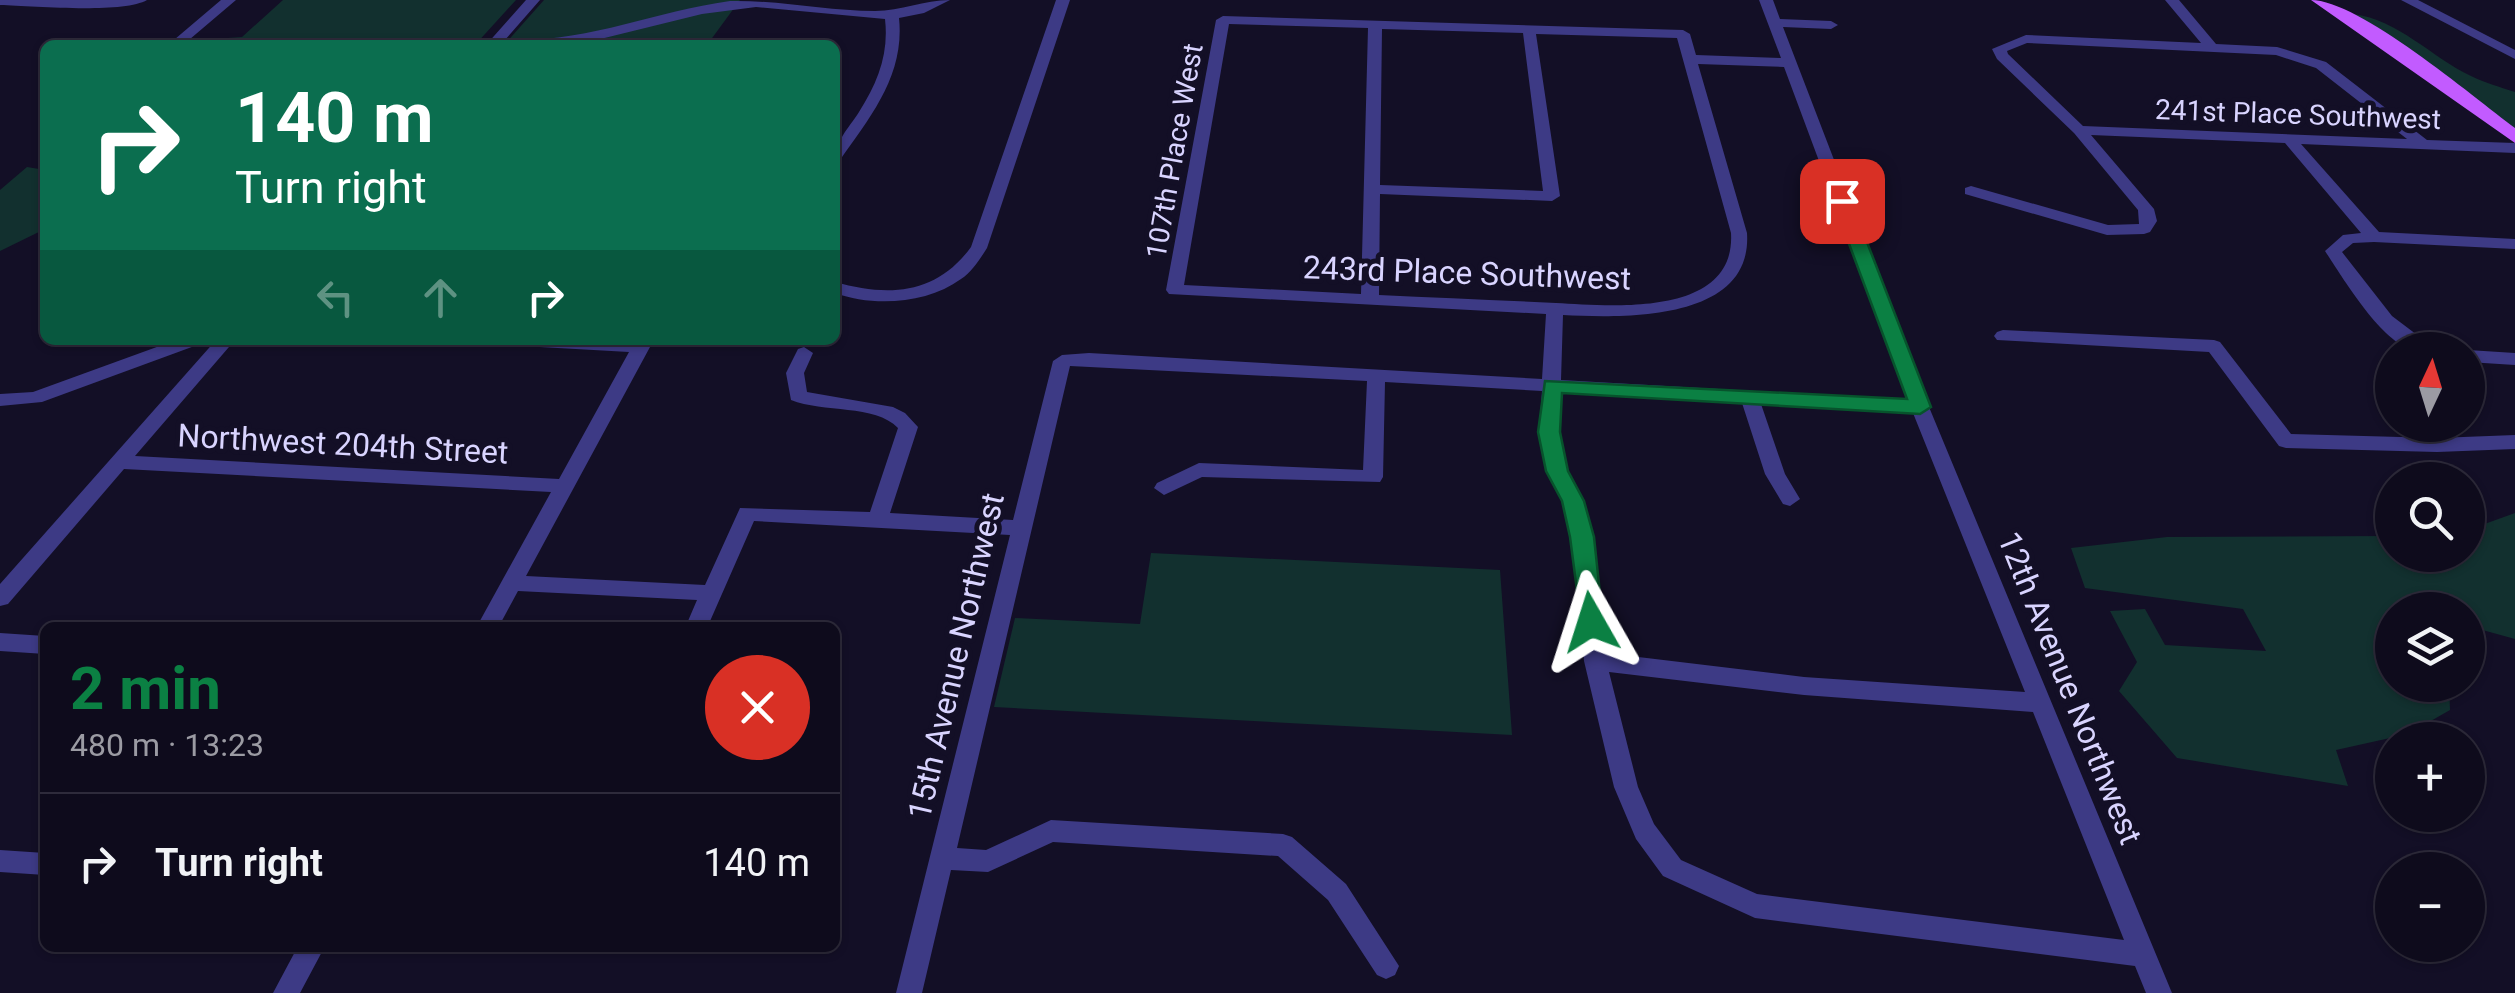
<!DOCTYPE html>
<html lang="en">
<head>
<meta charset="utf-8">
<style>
  :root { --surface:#0e0b1c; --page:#1c1929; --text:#f1f3f6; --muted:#9b9ba3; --line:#2e2b3b; --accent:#0b8043 }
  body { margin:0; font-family:Roboto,sans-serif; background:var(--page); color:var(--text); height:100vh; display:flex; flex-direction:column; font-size:38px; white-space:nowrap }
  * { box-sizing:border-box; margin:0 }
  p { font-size:32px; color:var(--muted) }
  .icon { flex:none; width:55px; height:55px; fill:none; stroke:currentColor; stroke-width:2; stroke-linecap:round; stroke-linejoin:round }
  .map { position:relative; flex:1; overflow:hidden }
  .panel { position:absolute; left:40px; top:622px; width:800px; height:330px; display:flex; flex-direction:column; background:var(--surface); border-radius:15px; box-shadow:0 2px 8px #0004,0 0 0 2px var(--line) }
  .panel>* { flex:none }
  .hud { position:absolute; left:40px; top:40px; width:800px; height:305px; border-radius:15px; box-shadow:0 2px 8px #0004,0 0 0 2px var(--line); background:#0b6e4f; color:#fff; overflow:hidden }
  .needle { width:65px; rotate:4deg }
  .controls { position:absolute; left:2375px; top:332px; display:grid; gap:20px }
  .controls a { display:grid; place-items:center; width:110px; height:110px; border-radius:50%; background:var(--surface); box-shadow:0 2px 8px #0004,0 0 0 2px var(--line); font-size:50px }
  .pin { position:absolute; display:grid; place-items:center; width:85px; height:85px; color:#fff; margin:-42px; border-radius:20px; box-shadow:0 5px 15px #0006 }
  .me { position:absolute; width:110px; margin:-55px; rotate:354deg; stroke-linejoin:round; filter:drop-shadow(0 0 8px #0008) }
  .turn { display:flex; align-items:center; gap:35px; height:210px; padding:0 30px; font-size:45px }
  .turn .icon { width:130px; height:130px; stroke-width:2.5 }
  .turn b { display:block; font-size:70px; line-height:85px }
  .lanes { display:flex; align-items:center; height:95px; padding:0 30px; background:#0003; justify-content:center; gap:50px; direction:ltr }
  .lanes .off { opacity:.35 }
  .round { display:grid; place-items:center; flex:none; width:105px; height:105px; border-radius:52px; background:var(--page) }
  .headline { display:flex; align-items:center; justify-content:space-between; height:170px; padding:0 30px }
  h1 { font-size:60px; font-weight:700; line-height:75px; color:var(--accent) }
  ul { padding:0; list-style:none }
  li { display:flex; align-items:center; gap:30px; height:140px; padding:0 30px; border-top:2px solid var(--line) }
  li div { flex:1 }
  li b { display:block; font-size:38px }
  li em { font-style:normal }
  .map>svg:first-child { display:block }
  .green { fill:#12302f }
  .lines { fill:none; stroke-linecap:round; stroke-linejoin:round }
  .minor { fill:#3d3a85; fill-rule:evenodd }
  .major { fill:#c25bff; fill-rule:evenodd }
  .route { fill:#0b8043; stroke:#07532c; stroke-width:2.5 }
  .labels { text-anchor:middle; stroke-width:10; stroke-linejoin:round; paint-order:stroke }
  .far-street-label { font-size:28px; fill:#d9d4ff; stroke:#130f26 }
  .street-label { font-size:32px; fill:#d9d4ff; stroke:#130f26 }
</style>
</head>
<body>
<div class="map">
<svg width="2515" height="993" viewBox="0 0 2515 993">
  <rect width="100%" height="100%" fill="#130f26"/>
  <path class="green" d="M 283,0 L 516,0 L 475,45 L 193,45 L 199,40 L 242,37 Z
    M 544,0 L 740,0 L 707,45 L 504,45 Z
    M 2353,14 C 2399,20 2431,57 2471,76 C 2485,83 2500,87 2515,92 L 2515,129 Z
    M 27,167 L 45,170 L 45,229 L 0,251 L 0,190 Z
    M 2515,513 L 2515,639 L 2468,626 L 2468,610 L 2392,610 L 2392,685 L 2449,685 L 2450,710 L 2408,734 L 2336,750 L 2348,786 L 2177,758 L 2119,691 L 2137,662 L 2110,611 L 2145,609 L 2165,645 L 2266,651 L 2243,609 L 2085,588 L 2071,548 L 2167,537 L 2392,536 L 2392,555 L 2468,555 L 2468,530 Z
    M 1151,553 L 1500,570 L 1512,735 L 994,707 L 1015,618 L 1140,624 Z"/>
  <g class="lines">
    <path class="minor" d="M 0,0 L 147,0 C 123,14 32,6 0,5 Z
      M 221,0 L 236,0 L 183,45 L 168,45 Z
      M 526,0 L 540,0 L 505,40 C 588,43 651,12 730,1 C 779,0 826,11 875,11 C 901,11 924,0 950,0 L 924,13 L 899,18 C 905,75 871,116 840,160 L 835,162 C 835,141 848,129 859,112 C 878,82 889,54 885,19 L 756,7 L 702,14 L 576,45 L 486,45 Z
      M 1056,0 L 1070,0 L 987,248 C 980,259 972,272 961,279 C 927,304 873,307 835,293 L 835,282 C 888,297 936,295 971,247 Z
      M 1759,0 L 1773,0 L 1780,19 L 1831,21 L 1838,25 L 1831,29 L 1783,27 L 1929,407 L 2172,993 L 2146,993 L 2135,966 L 1755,918 L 1663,876 L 1636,839 L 1614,787 L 1584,661 L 1572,537 L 1563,501 L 1547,471 L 1539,432 L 1542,391 L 1385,382 L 1383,477 L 1380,482 L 1202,477 L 1164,495 L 1154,488 L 1157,483 L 1199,463 L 1363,470 L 1367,381 L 1070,366 L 957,848 L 986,850 L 1051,820 L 1283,834 L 1292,837 L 1346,884 L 1399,966 L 1395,975 L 1386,979 L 1377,975 L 1328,900 L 1278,856 L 1053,842 L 988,872 L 951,870 L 922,993 L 896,993 L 1010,535 L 754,521 L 707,628 L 685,628 L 697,600 L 518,591 L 498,628 L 476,628 L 551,492 L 124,469 L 8,604 L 0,606 L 0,584 L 216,340 L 235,340 L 135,456 L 559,479 L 629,352 L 522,346 L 513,340 L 647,343 L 650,347 L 526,576 L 705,585 L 740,508 L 870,512 L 898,428 C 875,404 823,413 791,400 L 786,373 L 798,349 L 804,347 L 813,353 L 804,373 L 807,392 L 893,407 L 905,413 L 918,427 L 890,513 L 1013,520 L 1053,361 L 1062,355 L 1089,353 L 1542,379 L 1546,314 L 1169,294 L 1166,290 L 1216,20 L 1223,16 L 1683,30 L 1690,34 L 1696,55 L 1781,58 ZM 1229,24 L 1368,28 L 1361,294 L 1184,285 ZM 1382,29 L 1523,33 L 1543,191 L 1380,185 ZM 1536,34 L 1677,38 L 1731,233 C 1736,318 1611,306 1556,303 C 1497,300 1438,298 1379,295 L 1380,194 L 1552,201 L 1560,196 ZM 1698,64 L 1784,67 L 1908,400 L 1561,380 L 1563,315 C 1623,318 1753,322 1747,233 ZM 1560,392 L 1742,403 L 1765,474 L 1783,504 L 1790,506 L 1800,499 L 1785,474 L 1761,404 L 1913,413 L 2025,692 L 1804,677 L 1605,653 L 1592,537 L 1583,501 L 1567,471 L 1559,432 ZM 1609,672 L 1804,695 L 2033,712 L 2124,940 L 1757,894 L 1681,860 L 1654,824 L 1638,787 Z
      M 2165,0 L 2179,0 L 2216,44 L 2277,47 L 2326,62 L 2427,140 L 2515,143 L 2515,153 L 2301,144 L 2379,232 L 2515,239 L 2515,249 L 2374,242 L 2353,243 L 2342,252 L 2392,316 L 2437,350 C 2430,350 2420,352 2413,350 C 2381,342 2343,278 2325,251 L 2343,235 L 2361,233 L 2285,143 L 2091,135 L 2154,209 L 2157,221 L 2150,232 L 2144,234 L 2107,235 L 1965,194 L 1965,188 L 1971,186 L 2108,225 L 2139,224 L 2138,210 L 2074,133 L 1997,59 L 1992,49 L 2026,35 L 2201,43 ZM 2027,43 L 2276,55 L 2316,68 L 2407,139 L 2083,126 L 2008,54 L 2007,51 Z
      M 2401,0 L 2418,0 L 2515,50 L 2515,59 Z
      M 2003,330 L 2214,340 L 2220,342 L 2291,434 L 2437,438 L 2515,435 L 2515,449 L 2437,452 L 2286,448 L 2279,446 L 2209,352 L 1997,340 L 1994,336 L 1997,332 Z
      M 176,340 L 203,340 L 200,344 L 42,402 L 0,406 L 0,394 L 33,392 Z
      M 2468,350 L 2515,353 L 2515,365 L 2468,362 Z
      M 0,633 L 45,636 L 45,654 L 0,651 Z
      M 0,850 L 45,853 L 45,875 L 0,872 Z
      M 297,948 L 324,948 L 300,993 L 273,993 Z"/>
    <path class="major" d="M 2311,0 C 2359,0 2472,96 2515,128 L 2515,143 Z"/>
  </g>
  <path class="route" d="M 1842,195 L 1851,201 L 1931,407 L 1920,414 L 1562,393 L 1560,432 L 1568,471 L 1584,501 L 1594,537 L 1603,622 L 1599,629 L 1582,629 L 1570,537 L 1562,501 L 1546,471 L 1538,432 L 1545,381 L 1907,399 L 1833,201 Z"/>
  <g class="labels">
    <g class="far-street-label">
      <text transform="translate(2298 114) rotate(2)" y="10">241st Place Southwest</text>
      <text transform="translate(1174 151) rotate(-80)" y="10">107th Place West</text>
    </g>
    <g class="street-label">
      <text transform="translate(1467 273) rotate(2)" y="11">243rd Place Southwest</text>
      <text transform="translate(343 444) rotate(3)" y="11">Northwest 204th Street</text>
      <text transform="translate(956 656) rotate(-77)" y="11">15th Avenue Northwest</text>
      <text transform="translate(2070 688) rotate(68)" y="11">12th Avenue Northwest</text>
    </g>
  </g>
</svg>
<div class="controls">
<a><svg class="needle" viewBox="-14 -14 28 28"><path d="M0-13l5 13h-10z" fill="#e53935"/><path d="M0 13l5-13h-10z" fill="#9b9ba3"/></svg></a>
<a><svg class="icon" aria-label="search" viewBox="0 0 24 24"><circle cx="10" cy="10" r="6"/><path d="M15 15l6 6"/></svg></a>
<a><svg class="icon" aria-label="layers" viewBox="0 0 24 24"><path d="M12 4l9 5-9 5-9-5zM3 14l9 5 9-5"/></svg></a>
<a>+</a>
<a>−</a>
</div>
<div class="pin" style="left:1842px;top:201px;background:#d93025"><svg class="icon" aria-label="arrive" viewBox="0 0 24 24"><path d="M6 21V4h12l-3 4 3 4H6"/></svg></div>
<svg class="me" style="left:1591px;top:622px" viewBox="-20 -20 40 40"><path d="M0-17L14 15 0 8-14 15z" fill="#0b8043" stroke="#fff" stroke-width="4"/></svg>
<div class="hud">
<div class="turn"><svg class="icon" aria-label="right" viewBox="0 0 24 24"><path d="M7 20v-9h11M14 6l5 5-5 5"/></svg><div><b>140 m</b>Turn right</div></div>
<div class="lanes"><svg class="icon off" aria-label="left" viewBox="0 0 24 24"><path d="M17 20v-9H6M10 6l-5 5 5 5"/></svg><svg class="icon off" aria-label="ahead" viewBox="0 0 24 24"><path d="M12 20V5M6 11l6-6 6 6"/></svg><svg class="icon" aria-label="right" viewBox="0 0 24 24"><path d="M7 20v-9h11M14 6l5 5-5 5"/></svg></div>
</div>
<section class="panel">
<div class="headline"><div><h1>2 min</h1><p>480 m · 13:23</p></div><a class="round" style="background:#d93025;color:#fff"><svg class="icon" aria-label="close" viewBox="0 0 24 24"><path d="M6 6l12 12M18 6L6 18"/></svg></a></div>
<ul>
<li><svg class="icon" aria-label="right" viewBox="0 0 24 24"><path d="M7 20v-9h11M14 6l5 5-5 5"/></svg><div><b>Turn right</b></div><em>140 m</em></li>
</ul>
</section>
</div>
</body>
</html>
